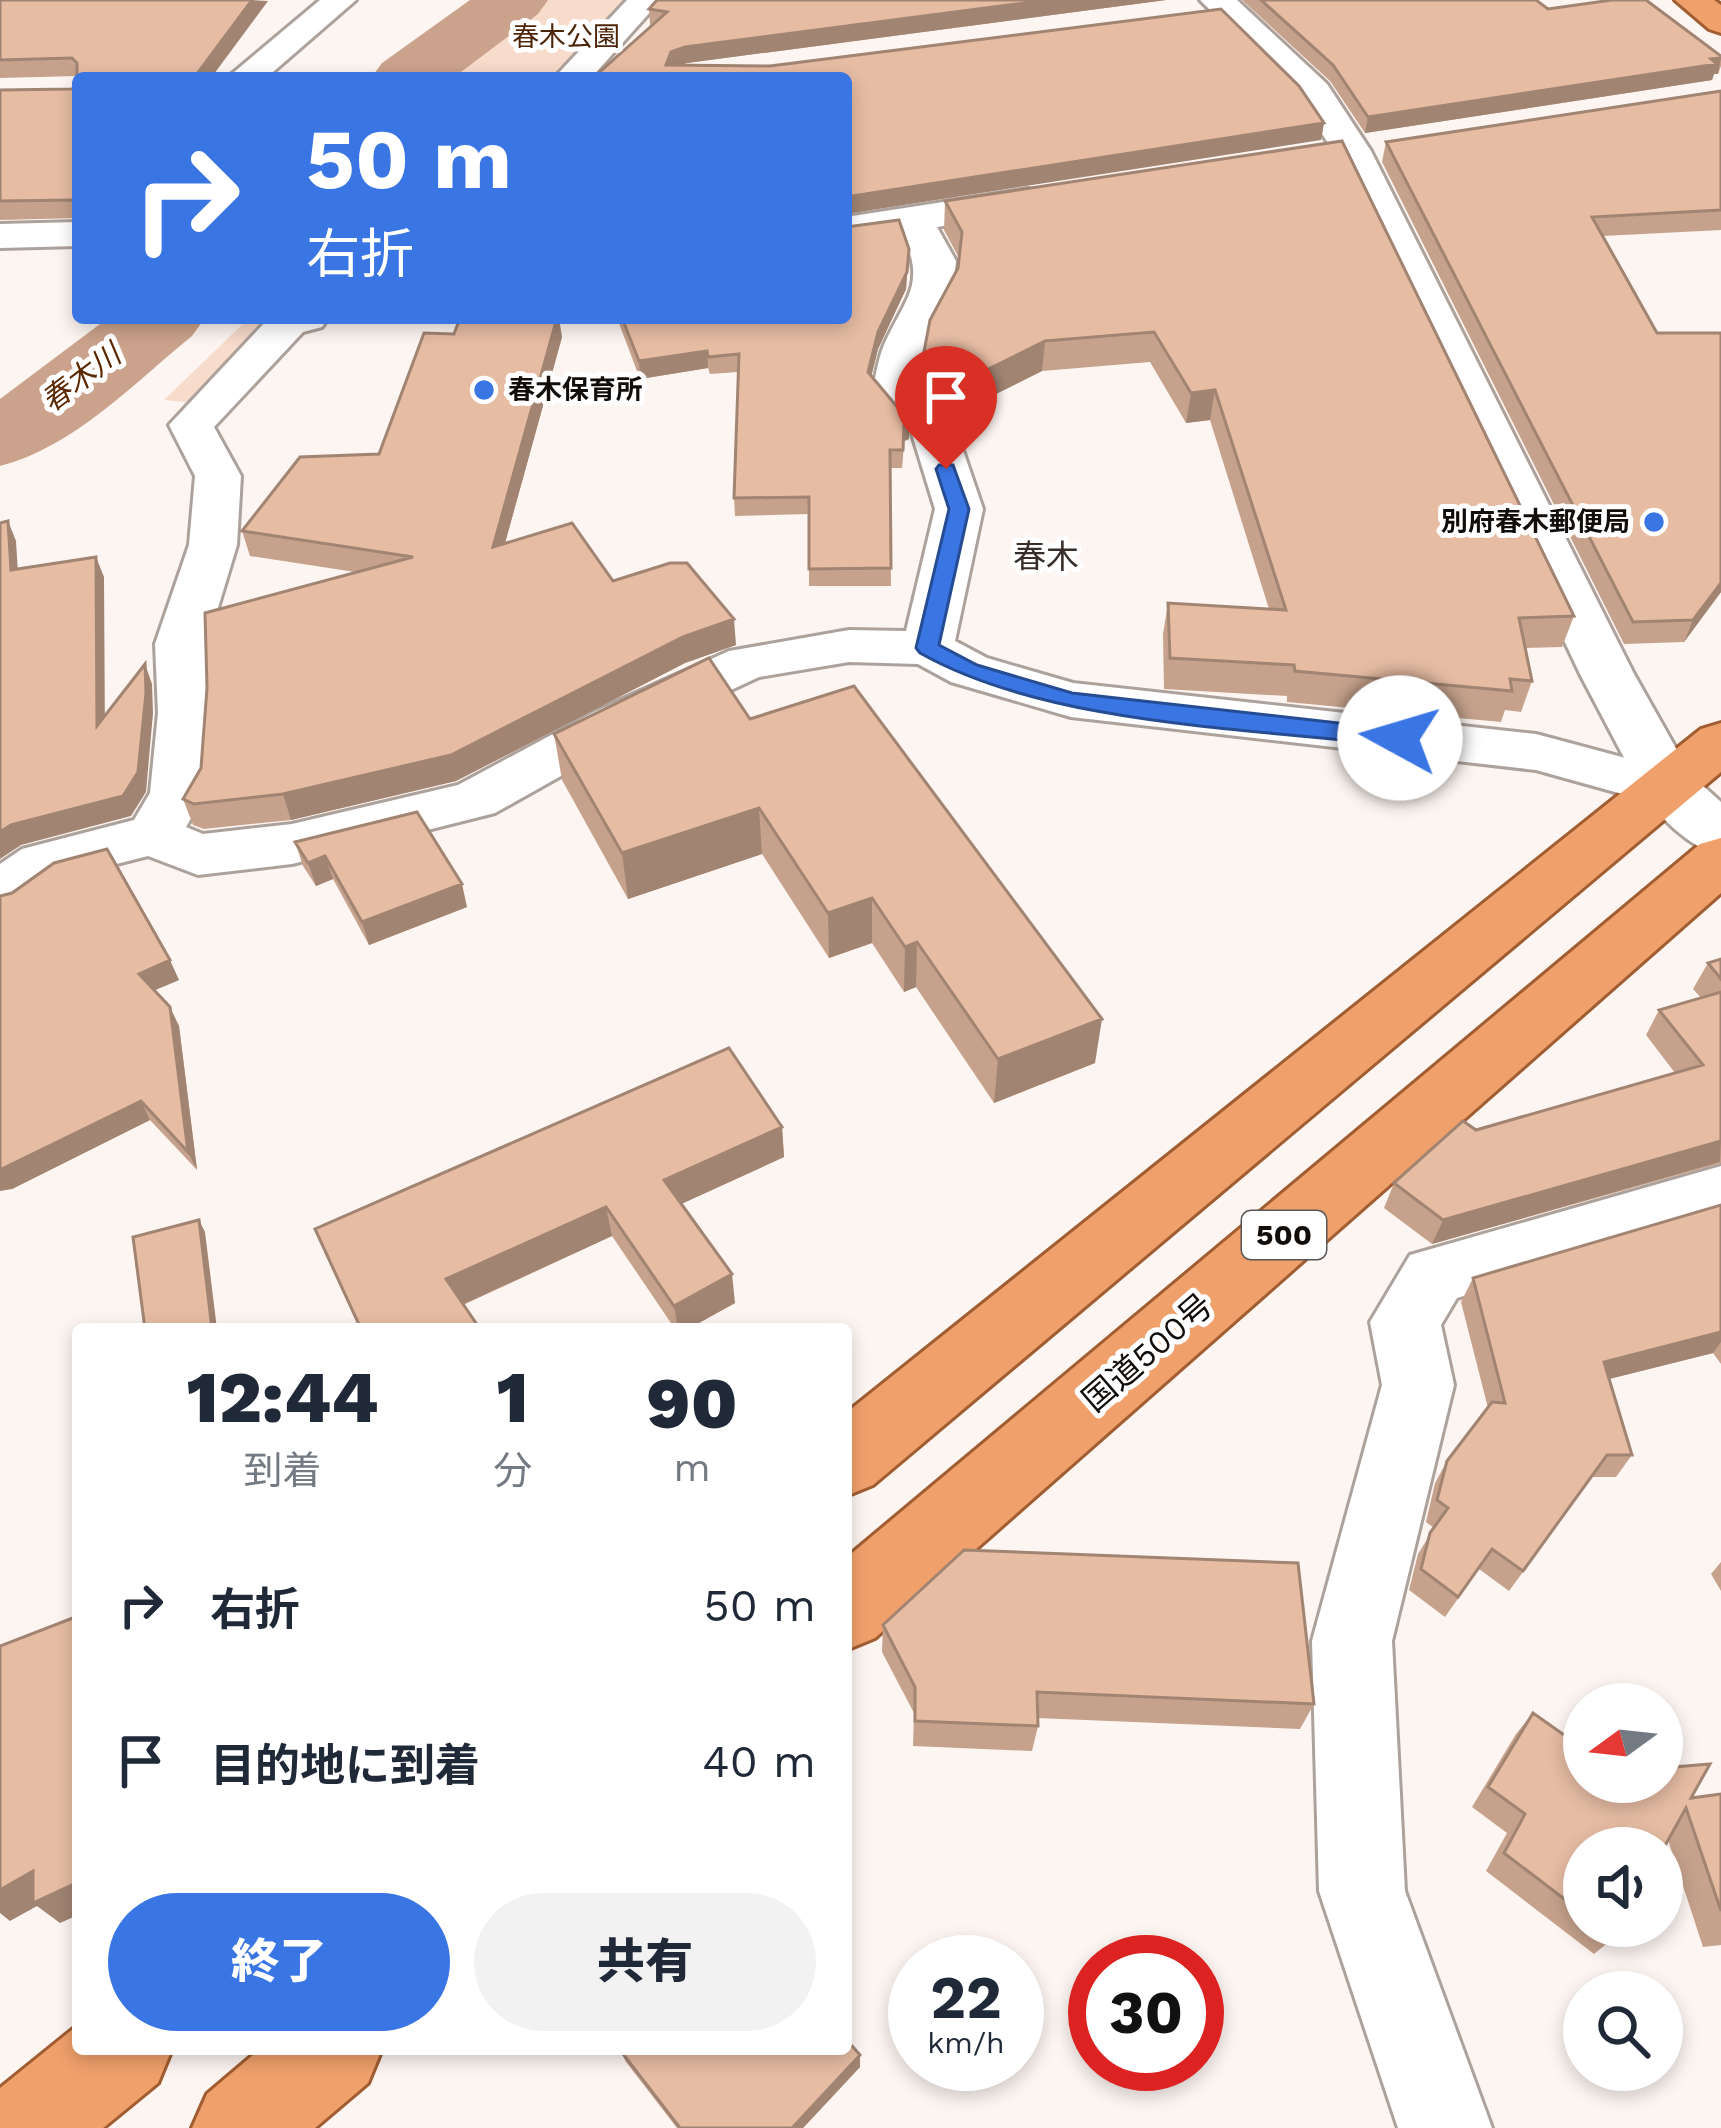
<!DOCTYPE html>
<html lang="ja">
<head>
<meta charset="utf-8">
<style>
  :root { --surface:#fff; --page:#f2f2f3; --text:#1f2937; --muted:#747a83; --accent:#3a75e4 }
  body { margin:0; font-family:"Work Sans","Noto Sans JP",sans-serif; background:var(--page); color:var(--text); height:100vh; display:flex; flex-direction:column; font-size:45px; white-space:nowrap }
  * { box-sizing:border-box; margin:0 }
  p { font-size:39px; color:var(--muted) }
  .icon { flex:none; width:66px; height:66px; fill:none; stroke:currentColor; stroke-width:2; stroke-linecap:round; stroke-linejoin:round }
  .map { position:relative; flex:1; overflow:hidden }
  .sheet { position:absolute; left:72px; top:1323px; width:780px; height:732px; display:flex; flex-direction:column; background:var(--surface); border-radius:12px; box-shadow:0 6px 18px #0003 }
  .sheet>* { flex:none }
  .hud { position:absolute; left:72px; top:72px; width:780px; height:252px; border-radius:12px; box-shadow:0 6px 18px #0003; background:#3a75e4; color:#fff; overflow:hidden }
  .needle { width:78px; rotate:255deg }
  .controls { position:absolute; left:1563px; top:1683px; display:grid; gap:24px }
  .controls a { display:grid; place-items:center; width:120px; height:120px; border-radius:50%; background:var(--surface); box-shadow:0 6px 18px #0003; font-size:60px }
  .speed { position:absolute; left:888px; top:1935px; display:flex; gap:24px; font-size:60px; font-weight:700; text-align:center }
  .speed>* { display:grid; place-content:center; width:156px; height:156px; border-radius:50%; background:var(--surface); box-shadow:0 6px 18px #0003; line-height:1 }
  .speed small { font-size:30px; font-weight:400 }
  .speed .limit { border:18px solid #d22; background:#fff; color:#111 }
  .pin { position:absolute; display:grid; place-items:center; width:102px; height:102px; color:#fff; margin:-123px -51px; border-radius:50% 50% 50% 0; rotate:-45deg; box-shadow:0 0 12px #0007 }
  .pin .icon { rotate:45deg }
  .me { position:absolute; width:132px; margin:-66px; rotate:276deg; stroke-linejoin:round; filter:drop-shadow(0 0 9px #0008) }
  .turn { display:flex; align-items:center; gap:42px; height:252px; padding:0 36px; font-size:54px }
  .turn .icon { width:156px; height:156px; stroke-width:2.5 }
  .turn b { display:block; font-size:84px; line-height:102px }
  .eta { display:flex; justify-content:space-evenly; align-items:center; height:204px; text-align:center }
  .eta b { font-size:72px; font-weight:800; line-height:84px }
  .button { display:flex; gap:24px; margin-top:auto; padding:24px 36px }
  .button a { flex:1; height:138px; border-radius:72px; background:var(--accent); color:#fff; font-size:48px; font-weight:800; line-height:138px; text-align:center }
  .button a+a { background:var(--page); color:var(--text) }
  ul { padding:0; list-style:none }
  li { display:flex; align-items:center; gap:36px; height:156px; padding:0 36px }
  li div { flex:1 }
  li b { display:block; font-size:45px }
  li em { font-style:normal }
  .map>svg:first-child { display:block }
  .green { fill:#f7dbcb }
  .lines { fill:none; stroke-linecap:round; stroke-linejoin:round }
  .river { fill:#cba28b; fill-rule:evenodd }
  .minor-casing { stroke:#ada29b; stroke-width:6 }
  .tertiary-casing { stroke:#ada29b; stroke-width:6 }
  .trunk-casing { stroke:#a05d31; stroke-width:6 }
  .minor { fill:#fff; fill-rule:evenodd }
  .tertiary { fill:#fff; fill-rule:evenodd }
  .trunk { fill:#f0a06b; fill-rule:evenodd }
  .wall { fill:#c6a28c }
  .shaded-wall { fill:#a18472 }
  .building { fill:#e6bca3; stroke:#a18472; stroke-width:3 }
  .route { fill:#3a75e4; stroke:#264c94; stroke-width:3 }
  .poi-dot { fill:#3a75e4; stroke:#fff; stroke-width:4.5 }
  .labels { text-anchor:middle; stroke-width:10; stroke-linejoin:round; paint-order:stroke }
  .far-park-label { font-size:27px; fill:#4d2509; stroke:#fff }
  .far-poi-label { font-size:27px; font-weight:bold; fill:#110d0a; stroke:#fff; text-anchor:start }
  .far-water-label { font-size:30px; font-style:italic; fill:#5a2700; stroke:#fff }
  .shield { fill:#fff; stroke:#585654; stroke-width:3 }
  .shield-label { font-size:30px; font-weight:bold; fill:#110d0a }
  .far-quarter-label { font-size:33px; fill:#382e29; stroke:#fff }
  .street-label { font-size:33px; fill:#110d0a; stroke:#fff }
</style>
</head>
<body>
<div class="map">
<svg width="1721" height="2128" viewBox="0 0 1721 2128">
  <rect width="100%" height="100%" fill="#fdf5f1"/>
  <path class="green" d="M 548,0 L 651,0 L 580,78 L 453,78 L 483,47 Z
    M 249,318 L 363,318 L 293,326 L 217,405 L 164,400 Z"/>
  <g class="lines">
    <path class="river" d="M 470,0 L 548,0 L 538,14 L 453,78 L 371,78 L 382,63 Z
      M 108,318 L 205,318 L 192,336 C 134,383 74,447 0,466 L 0,399 Z"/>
    <defs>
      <path id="minor" d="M 320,0 L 356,0 L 266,78 L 227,78 Z
        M 627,0 L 661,0 L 591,78 L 554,78 Z
        M 1028,189 L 1042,193 L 1047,201 L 1042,209 L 937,227 L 956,261 L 952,297 L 925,348 L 917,389 L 956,430 L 983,509 L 955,641 L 987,658 L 1073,683 L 1536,734 L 1689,775 L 1697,788 L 1689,801 L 1669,807 L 1536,770 L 1071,717 L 951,682 L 918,664 L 849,662 L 759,677 L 632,736 L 495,813 L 292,864 L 198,875 L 148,856 L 61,878 L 21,908 L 0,914 L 0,864 L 22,849 L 134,820 L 150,793 L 158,713 L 155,644 L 189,545 L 195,476 L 169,425 L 269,318 L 328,318 L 322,327 L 303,332 L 214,427 L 241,476 L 237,545 L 207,644 L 212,713 L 206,793 L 186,827 L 203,834 L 292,824 L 458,785 L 594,712 L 729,651 L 849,630 L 906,631 L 935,509 L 912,434 L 872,391 C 876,376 878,359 884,345 C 905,298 928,284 901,232 L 846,241 L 846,217 Z
        M 78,222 L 78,246 L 0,248 L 0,224 Z
        M 1721,1166 L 1721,1220 L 1457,1298 L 1441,1325 L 1454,1385 L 1392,1641 L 1405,1891 L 1492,2128 L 1398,2128 L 1319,1891 L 1312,1641 L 1382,1385 L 1370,1322 L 1410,1255 Z"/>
      <path id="tertiary" d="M 1200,0 L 1237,0 L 1327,84 L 1371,151 L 1634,674 L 1691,775 L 1721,802 L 1721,856 C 1689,847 1657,816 1640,788 L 1580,674 L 1333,151 L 1300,99 Z"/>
      <path id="trunk" d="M 1675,0 L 1714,0 L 1721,5 L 1721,33 L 1709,29 Z
        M 1721,723 L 1721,772 L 873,1485 L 846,1496 L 846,1413 L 1701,729 Z
        M 1721,838 L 1721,893 L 875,1638 L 846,1650 L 846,1558 L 1700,844 Z
        M 78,2025 L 78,2049 L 172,2049 L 158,2083 L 103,2128 L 0,2128 L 0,2088 Z
        M 260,2049 L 382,2049 L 368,2083 L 315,2128 L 192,2128 L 207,2094 Z"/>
    </defs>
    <use href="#minor" class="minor-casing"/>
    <use href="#tertiary" class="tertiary-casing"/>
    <use href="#trunk" class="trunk-casing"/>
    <use href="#minor" class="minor"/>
    <use href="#tertiary" class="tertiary"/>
    <use href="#trunk" class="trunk"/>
  </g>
  <path class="wall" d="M 0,0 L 268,1 L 78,78 L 78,218 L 0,220 L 0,90 L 72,89 L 77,85 L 77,76 L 0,78 Z
    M 1166,0 L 687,63 L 680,65 L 1324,123 L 1321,140 L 593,78 L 652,25 L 650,25 L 649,9 Z
    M 1242,0 L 1536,0 L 1548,9 L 1721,56 L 1721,66 L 1718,74 L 1714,74 L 1712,80 L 1365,133 L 1330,81 Z
    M 1721,91 L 1721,230 L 1603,236 L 1657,333 L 1721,333 L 1721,592 L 1684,642 L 1624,644 L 1382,162 L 1386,142 Z
    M 1342,141 L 1574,616 L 1562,647 L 1525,648 L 1532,681 L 1521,712 L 1505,710 L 1501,722 L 1287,702 L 1287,696 L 1164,689 L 1163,634 L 1168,603 L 1269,609 L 1210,420 L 1186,423 L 1150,362 L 1042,371 L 950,417 L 922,388 L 923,357 L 958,268 L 959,258 L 944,230 L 945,201 Z
    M 909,249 L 906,289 L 878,349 L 871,376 L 909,421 L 909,439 L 904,441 L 902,468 L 890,468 L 891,586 L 809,586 L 809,514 L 735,516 L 734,498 L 738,372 L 710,374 L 708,368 L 640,379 L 617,318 L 846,318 Z
    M 562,337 L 505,543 L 613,581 L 736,645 L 685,663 L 456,781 L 291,820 L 204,829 L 193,825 L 183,799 L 355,572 L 250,556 L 242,531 L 379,454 Z
    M 750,719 L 1095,1063 L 994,1103 L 916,987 L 904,992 L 872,943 L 829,958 L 762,854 L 628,899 L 562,780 L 554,734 Z
    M 295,842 L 467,907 L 369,945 L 333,879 L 316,886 L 303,866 Z
    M 0,896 L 179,980 L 155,990 L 179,1026 L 197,1170 L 150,1120 L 12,1189 Z
    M 1721,959 L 1721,1163 L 1432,1244 L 1384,1208 L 1394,1183 L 1476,1130 L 1675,1073 L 1646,1035 L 1659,1010 L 1701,998 L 1693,989 L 1708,963 Z
    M 782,1127 L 784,1157 L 681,1204 L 735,1303 L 688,1329 L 675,1329 L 612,1236 L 463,1305 L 480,1329 L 360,1329 L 315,1229 Z
    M 1721,1205 L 1721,1364 L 1713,1353 L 1609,1379 L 1632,1455 L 1616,1477 L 1592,1477 L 1509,1591 L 1479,1569 L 1445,1617 L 1409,1590 L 1418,1554 L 1434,1528 L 1426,1522 L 1435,1483 L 1447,1461 L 1488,1408 L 1461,1302 L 1473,1278 Z
    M 1721,1562 L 1721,1591 L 1711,1574 Z
    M 883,1625 L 1314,1704 L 1300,1729 L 1037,1718 L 1038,1726 L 1032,1751 L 913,1746 L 914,1713 L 882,1652 Z
    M 1533,1713 L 1584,1782 L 1691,1798 L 1721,1794 L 1721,1945 L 1703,1947 L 1668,1840 L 1584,1848 L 1584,1926 L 1621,1926 L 1615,1937 L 1594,1954 L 1486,1871 L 1507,1833 L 1472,1807 L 1516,1734 Z
    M 620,2050 L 860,2055 L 860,2067 L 803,2128 L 677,2128 L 626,2062 Z"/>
  <path class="shaded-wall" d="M 252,0 L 268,1 L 211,78 L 194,78 Z
    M 1048,0 L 1166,0 L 687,63 L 673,68 L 666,65 L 671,52 L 685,47 Z
    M 1721,58 L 1718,74 L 1714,74 L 1712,80 L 1365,133 L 1368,117 Z
    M 1324,123 L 1321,140 L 846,214 L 846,197 Z
    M 909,249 L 906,289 L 878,349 L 868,390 L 868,372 L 878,332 Z
    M 557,318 L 559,318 L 562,337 L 497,572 L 493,547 Z
    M 1045,341 L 1042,371 L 950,417 L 952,387 Z
    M 707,351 L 708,368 L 640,379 L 639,361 Z
    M 1215,390 L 1210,420 L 1186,423 L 1191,393 Z
    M 909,421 L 909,439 L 904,441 L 902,468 L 904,424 Z
    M 8,521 L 16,541 L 19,590 L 11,570 Z
    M 96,557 L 104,577 L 105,745 L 97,726 Z
    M 1721,583 L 1721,592 L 1684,642 L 1693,620 Z
    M 734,619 L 736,645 L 685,663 L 456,781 L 291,820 L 283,794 L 683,637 Z
    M 145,664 L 152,684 L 153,713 L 146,792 L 131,816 L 21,845 L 0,859 L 0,832 L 11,825 L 123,796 Z
    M 759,808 L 762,854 L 628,899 L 622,853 Z
    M 325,856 L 333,879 L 316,886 L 308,863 Z
    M 462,884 L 467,907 L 369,945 L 362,922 Z
    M 872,898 L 872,943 L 829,958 L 828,913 Z
    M 917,942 L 916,987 L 904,992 L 905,947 Z
    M 170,960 L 179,980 L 148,993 L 139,974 Z
    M 170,1007 L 179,1026 L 197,1170 L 188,1152 Z
    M 1102,1019 L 1095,1063 L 994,1103 L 998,1059 Z
    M 141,1101 L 150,1120 L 12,1189 L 0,1191 L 0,1170 Z
    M 782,1127 L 784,1157 L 668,1210 L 664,1180 Z
    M 1721,1141 L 1720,1162 L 1432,1244 L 1443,1220 Z
    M 606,1207 L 612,1236 L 455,1308 L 446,1279 Z
    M 199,1220 L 205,1232 L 217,1329 L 212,1329 Z
    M 732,1274 L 735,1303 L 688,1329 L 678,1329 L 674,1306 Z
    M 1721,1332 L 1721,1342 L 1713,1353 L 1589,1384 L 1604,1362 Z
    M 33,1871 L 78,1882 L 78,1915 L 60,1923 L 37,1906 L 10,1921 L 0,1913 L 0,1890 Z
    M 860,2055 L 860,2067 L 803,2128 L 792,2128 Z"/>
  <path class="building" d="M 0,0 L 252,0 L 194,78 L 78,78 L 78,206 L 76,206 L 72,200 L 0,201 L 0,90 L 72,89 L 77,85 L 77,63 L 72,58 L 0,60 Z
    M 657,0 L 1048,0 L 685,47 L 671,52 L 666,65 L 770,66 L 1221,9 L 1299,86 L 1324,123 L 846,197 L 846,78 L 593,78 L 667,12 L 649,9 Z
    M 1261,0 L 1536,0 L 1548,9 L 1612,0 L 1646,0 L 1721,56 L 1721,58 L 1711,59 L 1717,64 L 1368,117 L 1333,65 Z
    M 1721,91 L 1721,210 L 1592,217 L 1657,333 L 1721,333 L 1721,583 L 1693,620 L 1633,622 L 1386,142 Z
    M 1342,141 L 1574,616 L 1519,618 L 1532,681 L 1510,679 L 1512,691 L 1295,671 L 1294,665 L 1170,658 L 1168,603 L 1286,610 L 1215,390 L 1191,393 L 1154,332 L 1045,341 L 952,387 L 923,357 L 930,320 L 958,268 L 962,232 L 945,201 Z
    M 899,220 L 909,249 L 907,272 L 878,332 L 868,372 L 909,421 L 904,424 L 903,450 L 890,450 L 891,568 L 809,569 L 809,497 L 734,498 L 739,354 L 708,357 L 707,351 L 639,361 L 622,318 L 846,318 L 846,227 Z
    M 460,318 L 557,318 L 493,547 L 572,523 L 613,581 L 670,563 L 687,563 L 734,619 L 683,637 L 451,755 L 283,794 L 194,804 L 183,799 L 201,768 L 207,688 L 205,613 L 413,557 L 242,531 L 300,457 L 379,454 L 424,333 L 454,334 Z
    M 8,521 L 11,570 L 96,557 L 97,726 L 145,664 L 146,693 L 138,772 L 123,796 L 11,825 L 0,832 L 0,523 Z
    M 709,658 L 750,719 L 854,686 L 1102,1019 L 998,1059 L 917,942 L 905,947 L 872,898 L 828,913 L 759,808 L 622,853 L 554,734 Z
    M 417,812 L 462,884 L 362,922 L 325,856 L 308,863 L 295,842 Z
    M 107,849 L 170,960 L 139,974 L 170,1007 L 188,1152 L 141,1101 L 0,1170 L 0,896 L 12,893 L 54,863 Z
    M 1721,959 L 1721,979 L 1708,963 Z
    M 1721,992 L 1721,1141 L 1443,1220 L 1394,1183 L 1463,1121 L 1476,1130 L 1703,1065 L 1659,1010 Z
    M 729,1048 L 782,1127 L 664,1180 L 732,1274 L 674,1306 L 606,1207 L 446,1279 L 480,1329 L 361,1329 L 315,1229 Z
    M 1721,1205 L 1721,1332 L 1604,1362 L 1632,1455 L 1607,1455 L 1523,1571 L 1492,1549 L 1458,1597 L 1421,1569 L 1430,1533 L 1448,1508 L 1437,1500 L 1447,1461 L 1492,1402 L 1505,1403 L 1473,1278 Z
    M 199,1220 L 212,1329 L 145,1329 L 133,1237 Z
    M 964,1550 L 1298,1563 L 1314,1704 L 1037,1692 L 1038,1726 L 915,1721 L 915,1687 L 883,1625 Z
    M 78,1616 L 78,1882 L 33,1903 L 33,1871 L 0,1890 L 0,1646 Z
    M 1533,1713 L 1584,1749 L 1584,1782 L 1662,1782 L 1662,1768 L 1710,1764 L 1691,1798 L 1721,1794 L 1721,1911 L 1686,1808 L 1662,1851 L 1662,1848 L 1584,1848 L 1584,1914 L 1504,1853 L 1525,1814 L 1488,1787 Z
    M 1600,1926 L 1621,1926 L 1615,1937 Z
    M 846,2039 L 860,2055 L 792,2128 L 680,2128 L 620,2050 L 846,2049 Z"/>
  <path class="route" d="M 939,465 L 953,465 L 969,509 L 939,645 L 977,665 L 1072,693 L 1400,730 L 1411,738 L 1400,746 C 1251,728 1050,726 920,653 L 916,648 L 949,509 L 936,469 Z"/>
  <g class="poi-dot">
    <circle cx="484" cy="390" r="12"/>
    <circle cx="1654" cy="522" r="12"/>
  </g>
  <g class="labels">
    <g class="far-park-label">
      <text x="566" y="46">春木公園</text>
    </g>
    <g class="far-poi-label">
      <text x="508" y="399">春木保育所</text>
      <text x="1630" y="531" text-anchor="end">別府春木郵便局</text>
    </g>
    <g class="far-water-label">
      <text transform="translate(81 378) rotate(-37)" y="10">春木川</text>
    </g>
    <rect class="shield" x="1242" y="1211" width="84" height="48" rx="9"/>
    <g class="shield-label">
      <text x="1284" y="1245">500</text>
    </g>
    <g class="far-quarter-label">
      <text x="1046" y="568">春木</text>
    </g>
    <g class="street-label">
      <text transform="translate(1147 1352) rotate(-41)" y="12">国道500号</text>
    </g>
  </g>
</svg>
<div class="controls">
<a><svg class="needle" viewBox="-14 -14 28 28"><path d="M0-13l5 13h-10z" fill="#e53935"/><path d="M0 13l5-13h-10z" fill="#747a83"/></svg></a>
<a><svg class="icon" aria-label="sound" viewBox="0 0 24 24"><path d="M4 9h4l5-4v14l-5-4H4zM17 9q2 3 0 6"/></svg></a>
<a><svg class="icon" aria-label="search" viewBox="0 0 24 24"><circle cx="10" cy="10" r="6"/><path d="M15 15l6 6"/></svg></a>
</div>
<div class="speed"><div>22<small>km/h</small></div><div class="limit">30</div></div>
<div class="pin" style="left:946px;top:469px;background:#d93025"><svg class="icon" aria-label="arrive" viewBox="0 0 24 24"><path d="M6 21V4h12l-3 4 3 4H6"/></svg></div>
<svg class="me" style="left:1400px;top:738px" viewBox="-20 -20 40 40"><circle r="19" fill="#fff"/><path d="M0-13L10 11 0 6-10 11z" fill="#3a75e4"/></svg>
<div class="hud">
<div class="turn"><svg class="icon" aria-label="right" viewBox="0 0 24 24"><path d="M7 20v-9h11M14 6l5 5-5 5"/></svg><div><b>50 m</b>右折</div></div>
</div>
<section class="sheet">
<div class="eta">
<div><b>12:44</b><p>到着</p></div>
<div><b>1</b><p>分</p></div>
<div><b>90</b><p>m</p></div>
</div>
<ul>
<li><svg class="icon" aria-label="right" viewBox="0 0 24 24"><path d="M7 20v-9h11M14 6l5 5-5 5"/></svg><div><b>右折</b></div><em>50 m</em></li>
<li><svg class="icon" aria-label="arrive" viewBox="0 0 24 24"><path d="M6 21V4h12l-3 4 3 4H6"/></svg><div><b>目的地に到着</b></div><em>40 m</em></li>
</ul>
<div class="button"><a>終了</a><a>共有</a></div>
</section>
</div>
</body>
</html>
